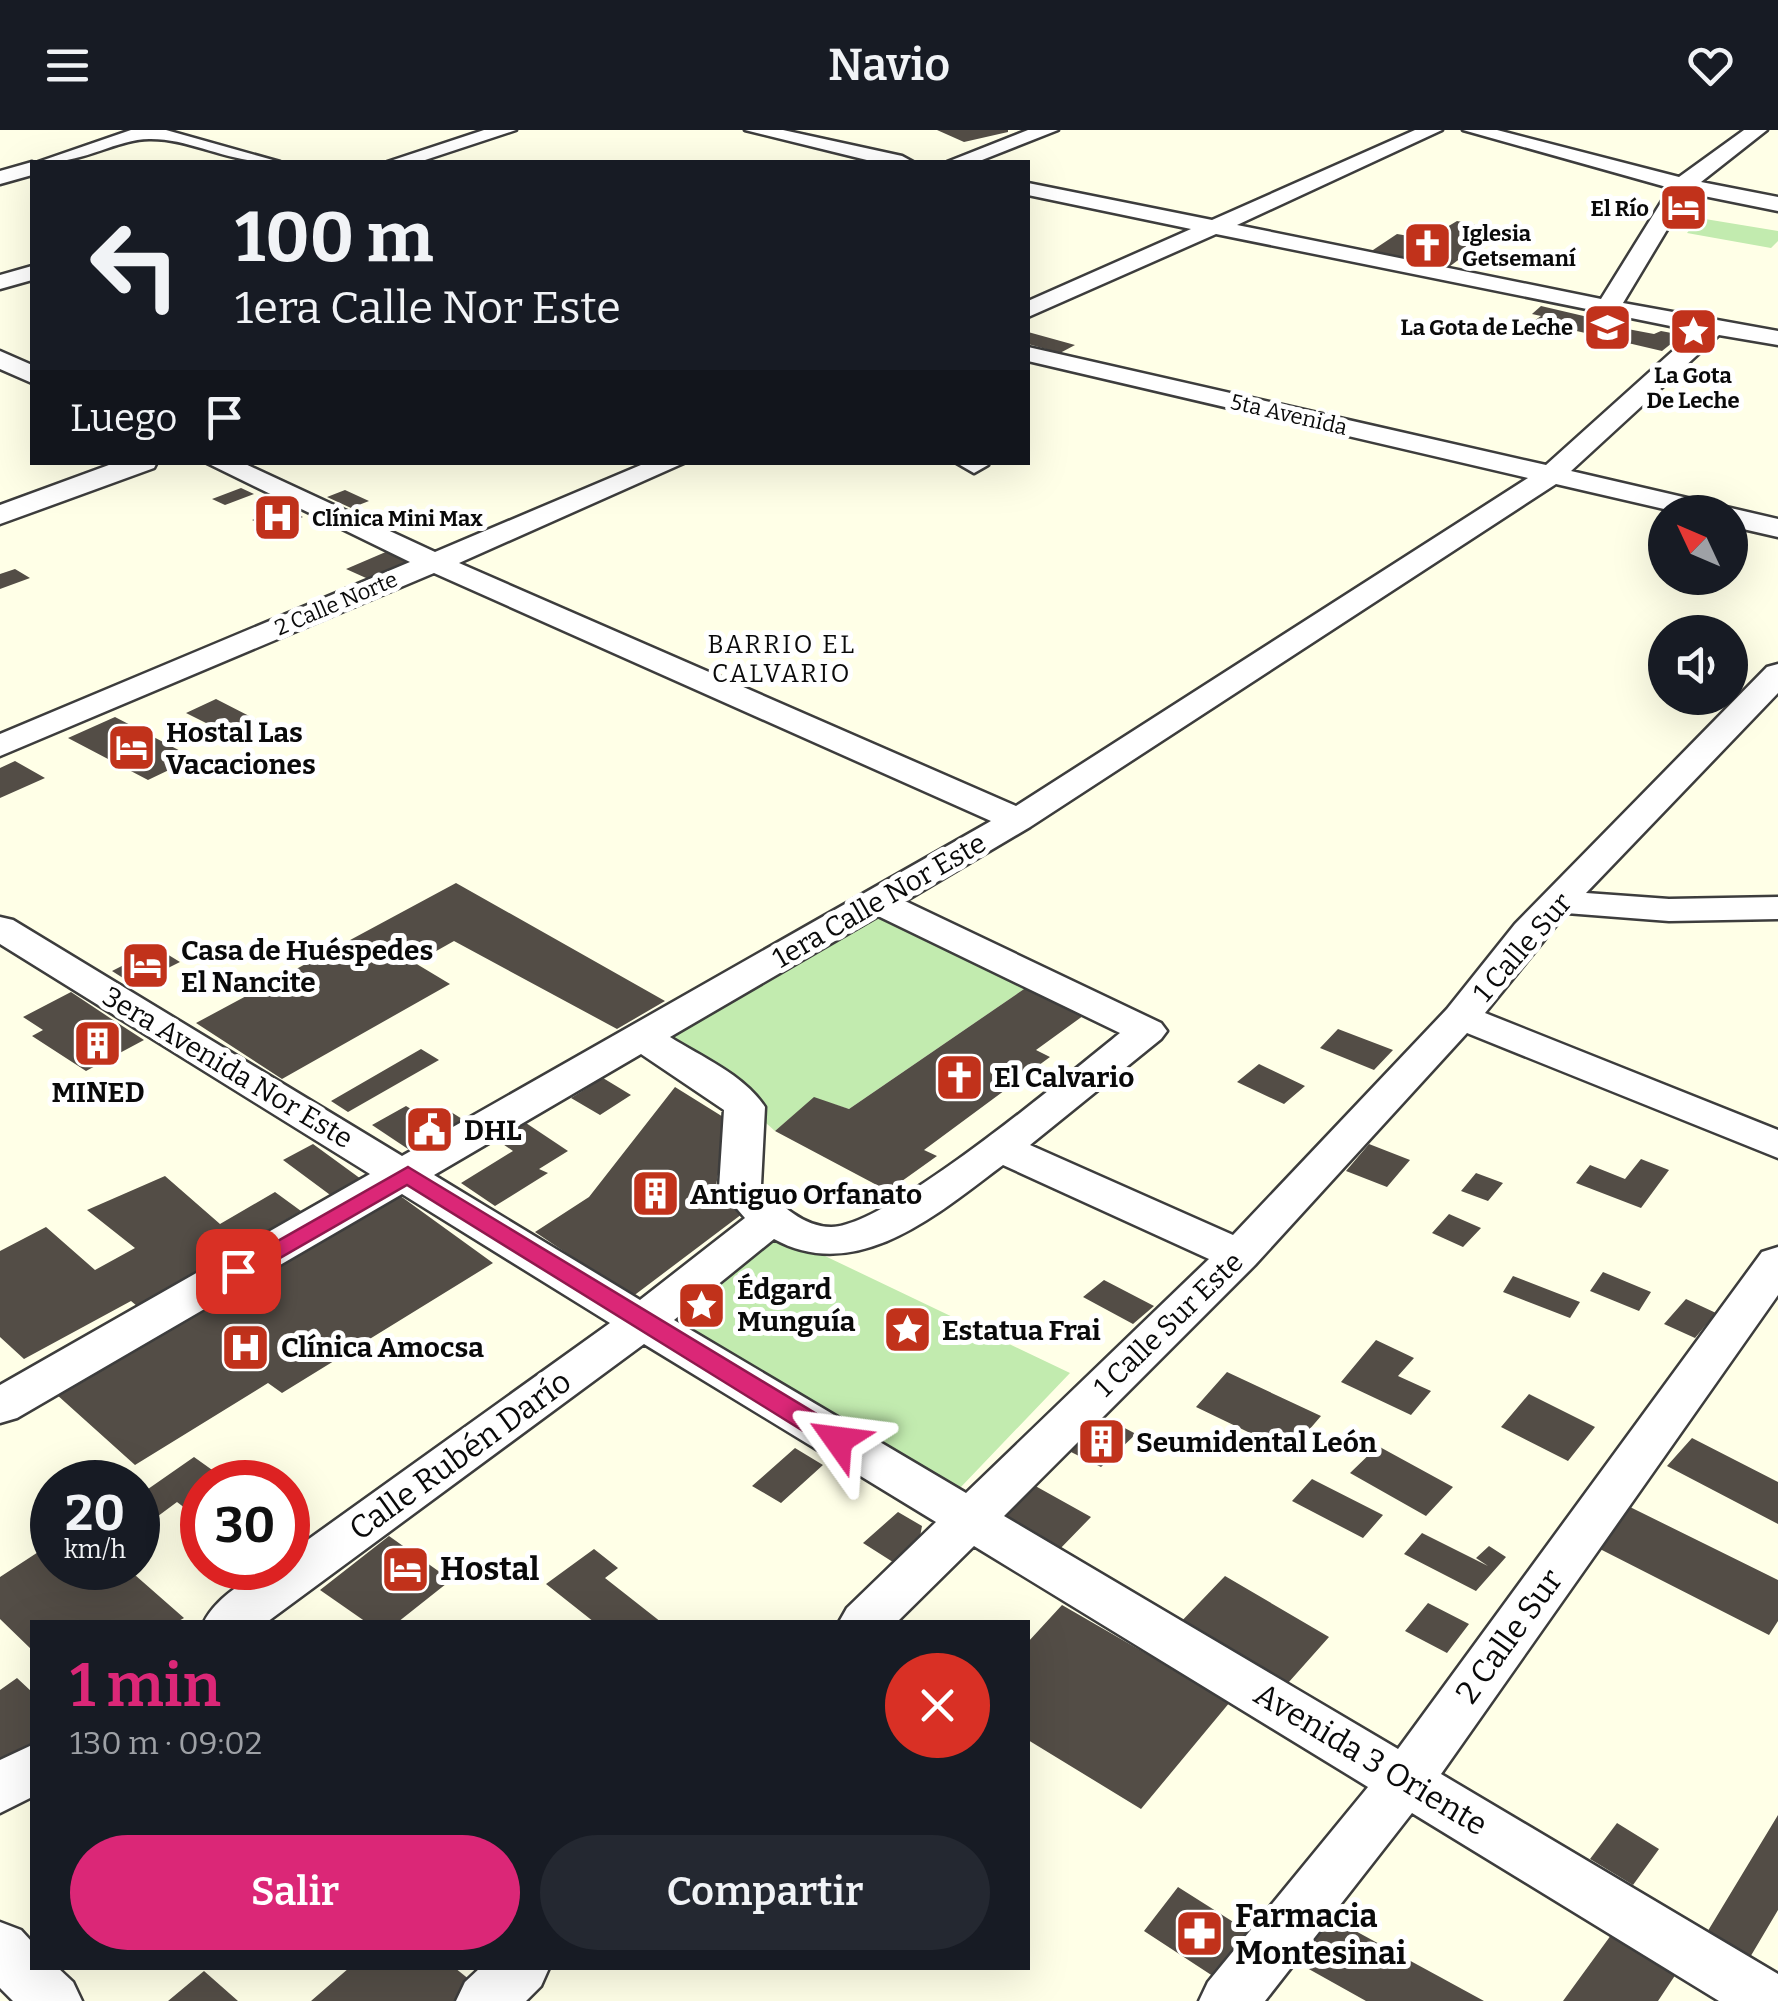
<!DOCTYPE html>
<html lang="es">
<head>
<meta charset="utf-8">
<style>
  :root { --surface:#171b24; --page:#242831; --text:#f1f3f6; --muted:#9ea1a6; --accent:#db2777 }
  body { margin:0; font-family:Bitter,serif; background:var(--page); color:var(--text); height:100vh; display:flex; flex-direction:column; font-size:38px; white-space:nowrap }
  * { box-sizing:border-box; margin:0 }
  p { font-size:32px; color:var(--muted) }
  .icon { flex:none; width:55px; height:55px; fill:none; stroke:currentColor; stroke-width:2; stroke-linecap:round; stroke-linejoin:round }
  .map { position:relative; flex:1; overflow:hidden }
  .panel { position:absolute; left:30px; top:1490px; width:1000px; height:350px; display:flex; flex-direction:column; background:var(--surface); border-radius:0px; box-shadow:0 10px 40px #0002 }
  .panel>* { flex:none }
  .banner { position:absolute; left:30px; top:30px; width:1000px; height:305px; border-radius:0px; box-shadow:0 10px 40px #0002; background:#171b24; color:var(--text); overflow:hidden }
  .needle { width:65px; rotate:314deg }
  .controls { position:absolute; left:1648px; top:365px; display:grid; gap:20px }
  .controls a { display:grid; place-items:center; width:100px; height:100px; border-radius:50%; background:var(--surface); box-shadow:0 10px 40px #0002; font-size:50px }
  .speed { position:absolute; left:30px; top:1330px; display:flex; gap:20px; font-size:50px; font-weight:700; text-align:center }
  .speed>* { display:grid; place-content:center; width:130px; height:130px; border-radius:50%; background:var(--surface); box-shadow:0 10px 40px #0002; line-height:1 }
  .speed small { font-size:25px; font-weight:400 }
  .speed .limit { border:15px solid #d22; background:#fff; color:#111 }
  .pin { position:absolute; display:grid; place-items:center; width:85px; height:85px; color:#fff; margin:-42px; border-radius:20px; box-shadow:0 5px 15px #0006 }
  .me { position:absolute; width:110px; margin:-55px; rotate:301deg; stroke-linejoin:round; filter:drop-shadow(0 0 8px #0008) }
  .turn { display:flex; align-items:center; gap:35px; height:210px; padding:0 40px; font-size:45px }
  .turn .icon { width:130px; height:130px; stroke-width:2.5 }
  .turn b { display:block; font-size:70px; line-height:85px }
  .then { display:flex; align-items:center; height:95px; padding:0 40px; background:#0003; gap:20px; font-size:38px }
  .round { display:grid; place-items:center; flex:none; width:105px; height:105px; border-radius:52px; background:var(--page) }
  .overview { display:flex; align-items:center; justify-content:space-between; height:170px; padding:0 40px }
  h1 { font-size:60px; font-weight:600; line-height:75px; color:var(--accent) }
  .primary-button { display:flex; gap:20px; margin-top:auto; padding:20px 40px }
  .primary-button a { flex:1; height:115px; border-radius:60px; background:var(--accent); color:#fff; font-size:40px; font-weight:600; line-height:115px; text-align:center }
  .primary-button a+a { background:var(--page); color:var(--text) }
  header { display:flex; justify-content:space-between; align-items:center; height:130px; padding:0 40px; background:var(--surface); font-size:45px; font-weight:600 }
  .map>svg:first-child { display:block }
  .green { fill:#c2ebaf }
  .building { fill:#534d46 }
  .lines { fill:none; stroke-linecap:round; stroke-linejoin:round }
  .minor-casing { stroke:#3d3d3d; stroke-width:5 }
  .minor { fill:#fff; fill-rule:evenodd }
  .route { fill:#db2777; stroke:#8e194d; stroke-width:2.5 }
  .labels { text-anchor:middle; stroke-width:10; stroke-linejoin:round; paint-order:stroke }
  .far-poi-label { font-size:22px; font-weight:bold; fill:#0a0a0a; stroke:#fff; text-anchor:end }
  .far-street-label { font-size:22px; fill:#0a0a0a; stroke:#fff }
  .far-neighbourhood-label { font-size:25px; letter-spacing:2.5px; fill:#0a0a0a; stroke:#fff }
  .poi-label { font-size:28px; font-weight:bold; fill:#0a0a0a; stroke:#fff; text-anchor:start }
  .street-label { font-size:28px; fill:#0a0a0a; stroke:#fff }
  .near-street-label { font-size:32px; fill:#0a0a0a; stroke:#fff }
  .near-poi-label { font-size:32px; font-weight:bold; fill:#0a0a0a; stroke:#fff; text-anchor:start }
</style>
</head>
<body>
<header><svg class="icon" aria-label="menu" viewBox="0 0 24 24"><path d="M4 6h16M4 12h16M4 18h16"/></svg>Navio<svg class="icon" aria-label="heart" viewBox="0 0 24 24"><path d="M12 20l-8-8c-3-5 5-10 8-4 3-6 11-1 8 4z"/></svg></header>
<div class="map">
<svg width="1778" height="1871" viewBox="0 0 1778 1871">
  <rect width="100%" height="100%" fill="#ffffe7"/>
  <path class="green" d="M 1699,88 L 1778,101 L 1778,111 L 1771,118 L 1687,103 Z
    M 881,782 L 1030,855 L 849,979 L 814,968 L 775,1001 L 668,907 Z
    M 781,1105 L 1070,1243 L 960,1358 L 677,1197 L 679,1186 Z"/>
  <path class="building" d="M 937,0 L 1008,0 L 1008,2 L 964,12 Z
    M 1457,91 L 1499,99 L 1445,140 L 1367,124 L 1397,104 L 1427,109 Z
    M 1541,176 L 1605,191 L 1610,186 L 1627,190 L 1617,197 L 1654,204 L 1661,201 L 1682,205 L 1662,221 L 1534,191 L 1541,186 L 1532,184 Z
    M 1028,202 L 1075,215 L 1060,223 L 1028,214 Z
    M 241,358 L 254,364 L 225,375 L 212,369 Z
    M 345,360 L 369,371 L 351,378 L 327,367 Z
    M 283,378 L 303,387 L 272,399 L 252,390 Z
    M 388,421 L 407,430 L 404,440 L 375,452 L 346,439 Z
    M 15,439 L 30,448 L 0,459 L 0,444 Z
    M 216,569 L 259,591 L 230,605 L 186,583 Z
    M 115,587 L 194,628 L 148,650 L 68,608 Z
    M 15,631 L 45,648 L 0,668 L 0,638 Z
    M 456,753 L 665,871 L 617,899 L 454,811 L 415,833 L 450,854 L 282,949 L 196,893 Z
    M 157,818 L 180,832 L 134,855 L 112,841 Z
    M 1030,855 L 1087,883 L 1036,920 L 1050,927 L 924,1020 L 937,1026 L 888,1061 L 775,1001 L 814,967 L 849,979 Z
    M 71,862 L 110,888 L 144,910 L 86,941 L 32,906 L 43,900 L 23,887 Z
    M 1338,899 L 1393,920 L 1374,940 L 1320,918 Z
    M 421,919 L 439,930 L 348,982 L 331,971 Z
    M 1259,934 L 1305,956 L 1284,974 L 1237,952 Z
    M 603,948 L 631,965 L 600,985 L 571,968 Z
    M 675,957 L 728,990 L 715,1061 L 746,1081 L 632,1167 L 535,1102 L 589,1067 Z
    M 406,976 L 426,988 L 443,977 L 467,992 L 427,1017 L 408,1019 L 372,995 Z
    M 526,993 L 568,1021 L 539,1039 L 548,1043 L 495,1076 L 461,1053 L 513,1021 L 497,1010 Z
    M 313,1014 L 361,1049 L 352,1061 L 337,1070 L 283,1030 Z
    M 1369,1014 L 1410,1030 L 1387,1057 L 1346,1041 Z
    M 1641,1029 L 1669,1040 L 1641,1078 L 1576,1053 L 1590,1035 L 1625,1049 Z
    M 1476,1043 L 1503,1053 L 1488,1071 L 1461,1061 Z
    M 165,1046 L 220,1094 L 275,1062 L 301,1081 L 137,1176 L 131,1171 L 24,1229 L 0,1207 L 0,1121 L 46,1097 L 95,1140 L 135,1118 L 87,1080 Z
    M 399,1065 L 493,1133 L 282,1263 L 268,1253 L 135,1335 L 56,1264 Z
    M 1449,1084 L 1481,1098 L 1463,1117 L 1432,1103 Z
    M 1603,1142 L 1651,1162 L 1639,1181 L 1590,1161 Z
    M 1513,1146 L 1580,1172 L 1570,1188 L 1503,1162 Z
    M 1104,1150 L 1154,1176 L 1133,1194 L 1083,1167 Z
    M 1686,1169 L 1716,1183 L 1695,1208 L 1664,1194 Z
    M 1376,1210 L 1414,1228 L 1398,1246 L 1431,1261 L 1411,1285 L 1341,1252 Z
    M 1227,1242 L 1321,1286 L 1290,1322 L 1196,1277 Z
    M 1529,1264 L 1595,1297 L 1568,1331 L 1501,1297 Z
    M 1102,1286 L 1136,1304 L 1101,1337 L 1067,1320 Z
    M 1692,1308 L 1778,1352 L 1778,1394 L 1667,1336 Z
    M 1378,1316 L 1453,1357 L 1426,1386 L 1350,1343 Z
    M 795,1318 L 823,1335 L 781,1373 L 752,1356 Z
    M 194,1327 L 229,1352 L 202,1352 L 202,1391 L 177,1372 L 146,1395 L 138,1389 L 138,1366 Z
    M 1312,1349 L 1383,1385 L 1363,1408 L 1292,1371 Z
    M 1030,1353 L 1091,1387 L 1055,1424 L 994,1389 Z
    M 1630,1377 L 1778,1450 L 1778,1491 L 1769,1505 L 1598,1418 Z
    M 898,1382 L 922,1396 L 919,1412 L 896,1434 L 863,1413 Z
    M 1422,1403 L 1488,1436 L 1476,1428 L 1489,1416 L 1506,1427 L 1476,1461 L 1404,1424 Z
    M 389,1406 L 451,1450 L 398,1492 L 366,1492 L 320,1460 Z
    M 52,1413 L 52,1438 L 127,1438 L 184,1488 L 177,1492 L 32,1492 L 32,1520 L 0,1489 L 0,1447 Z
    M 594,1419 L 618,1438 L 605,1448 L 661,1492 L 594,1492 L 546,1454 Z
    M 1225,1446 L 1329,1507 L 1280,1562 L 1175,1498 Z
    M 1428,1473 L 1469,1494 L 1447,1523 L 1405,1501 Z
    M 1062,1475 L 1230,1572 L 1141,1679 L 1028,1610 L 1028,1512 Z
    M 17,1548 L 32,1562 L 32,1615 L 0,1638 L 0,1560 Z
    M 1778,1685 L 1778,1780 L 1749,1829 L 1706,1804 Z
    M 1617,1693 L 1659,1719 L 1633,1755 L 1590,1729 Z
    M 1178,1757 L 1257,1807 L 1222,1852 L 1144,1801 Z
    M 1328,1786 L 1484,1871 L 1366,1871 L 1298,1833 Z
    M 1614,1801 L 1678,1841 L 1658,1871 L 1563,1871 Z
    M 349,1838 L 455,1838 L 475,1854 L 457,1871 L 311,1871 Z
    M 204,1841 L 238,1871 L 168,1871 Z"/>
  <g class="lines">
    <defs>
      <path id="minor" d="M 166,0 L 280,32 C 231,35 194,9 151,9 C 117,8 83,35 38,32 L 131,0 Z
        M 484,0 L 516,0 L 419,32 L 387,32 Z
        M 745,0 L 783,0 L 902,26 L 913,32 L 875,32 Z
        M 1028,0 L 1058,0 L 977,32 L 947,32 Z
        M 1415,0 L 1442,0 L 1237,95 L 1601,169 L 1670,58 L 1463,0 L 1497,0 L 1679,47 L 1744,0 L 1767,0 L 1701,52 L 1778,67 L 1778,81 L 1689,63 L 1623,173 L 1778,201 L 1778,215 L 1719,205 L 1571,341 L 1778,389 L 1778,407 L 1730,396 L 1730,382 L 1677,382 L 1556,354 L 1030,697 L 905,771 L 1161,893 L 1167,901 L 1161,909 L 1030,1015 L 1233,1105 L 1447,879 L 1515,794 L 1767,537 L 1778,534 L 1778,563 L 1586,763 L 1669,769 L 1778,767 L 1778,789 L 1669,791 L 1566,783 L 1485,883 L 1778,1000 L 1778,1028 L 1467,903 L 1255,1135 L 1004,1386 L 1398,1619 L 1762,1122 L 1778,1117 L 1778,1165 L 1441,1644 L 1778,1844 L 1778,1871 L 1719,1871 L 1412,1683 L 1265,1871 L 1199,1871 L 1208,1852 L 1368,1657 L 974,1416 L 897,1492 L 839,1492 L 847,1478 L 936,1392 L 644,1214 L 267,1492 L 204,1492 C 217,1466 258,1438 288,1438 L 288,1424 L 610,1193 L 402,1064 L 17,1288 L 0,1293 L 0,1255 L 370,1044 L 0,814 L 0,787 L 13,790 L 402,1026 L 991,691 L 434,443 L 0,626 L 0,604 L 410,432 L 205,332 L 241,332 L 435,422 L 648,332 L 686,332 L 459,433 L 1016,676 L 1528,348 L 1028,231 L 1028,217 L 1546,335 L 1695,201 L 1216,104 L 1028,187 L 1028,171 L 1191,99 L 1028,65 L 1028,53 L 1212,90 ZM 878,786 L 1120,903 C 1070,943 886,1098 831,1097 C 803,1097 780,1074 761,1055 L 765,977 C 744,945 702,927 670,907 ZM 641,924 L 724,980 L 719,1058 L 745,1088 L 640,1170 L 434,1045 ZM 1003,1035 L 1209,1129 L 966,1363 L 674,1190 L 774,1109 C 857,1155 939,1083 1003,1035 Z
        M 32,32 L 32,45 L 0,54 L 0,41 Z
        M 32,136 L 32,150 L 0,159 L 0,145 Z
        M 0,221 L 32,235 L 32,253 L 0,239 Z
        M 117,332 L 157,332 L 154,338 L 0,394 L 0,375 Z
        M 955,332 L 986,332 L 988,335 L 974,343 Z
        M 32,1615 L 32,1667 L 0,1683 L 0,1630 Z
        M 0,1792 L 21,1800 L 32,1812 L 32,1838 L 58,1838 L 73,1852 L 82,1871 L 13,1871 L 0,1858 Z
        M 480,1838 L 549,1838 L 541,1856 L 526,1871 L 456,1871 L 465,1852 Z"/>
    </defs>
    <use href="#minor" class="minor-casing"/>
    <use href="#minor" class="minor"/>
  </g>
  <path class="route" d="M 408,1037 L 848,1303 L 852,1310 L 848,1317 L 829,1317 L 407,1055 L 247,1147 L 238,1149 L 225,1141 Z"/>
  <defs>
    <symbol id="hotel-square" viewBox="-11 -11 22 22"><rect x="-9" y="-9" width="18" height="18" rx="4" fill="#c1321b" stroke="#fff"/><path d="M-6-4.5h1.5V1H6V5H4.5V3h-9V5H-6ZM-4 0a1.8 1.8 0 1 1 3.6 0ZM.5 0V-2.5h3Q6-2.5 6 0Z" fill="#fff"/></symbol>
    <symbol id="church-square" viewBox="-11 -11 22 22"><rect x="-9" y="-9" width="18" height="18" rx="4" fill="#c1321b" stroke="#fff"/><path d="M-1.2-6h2.4v3.5h3.3v2.4h-3.3V6h-2.4V-.1h-3.3v-2.4h3.3Z" fill="#fff"/></symbol>
    <symbol id="school-square" viewBox="-11 -11 22 22"><rect x="-9" y="-9" width="18" height="18" rx="4" fill="#c1321b" stroke="#fff"/><path d="M0-5L7-2L0 1L-7-2ZM-4 1L0 2.5L4 1V4Q0 6-4 4Z" fill="#fff"/></symbol>
    <symbol id="sight-square" viewBox="-11 -11 22 22"><rect x="-9" y="-9" width="18" height="18" rx="4" fill="#c1321b" stroke="#fff"/><path d="M0-6L1.8-2.2L6-1.7L2.9 1.2L3.7 5.4L0 3.3L-3.7 5.4L-2.9 1.2L-6-1.7L-1.8-2.2Z" fill="#fff"/></symbol>
    <symbol id="hospital-square" viewBox="-11 -11 22 22"><rect x="-9" y="-9" width="18" height="18" rx="4" fill="#c1321b" stroke="#fff"/><path d="M-5-5h3v3.5h4V-5h3V5h-3V1.5h-4V5h-3Z" fill="#fff"/></symbol>
    <symbol id="building-square" viewBox="-11 -11 22 22"><rect x="-9" y="-9" width="18" height="18" rx="4" fill="#c1321b" stroke="#fff"/><path d="M-4-6H4V6H1V3H-1V6H-4ZM-2.5-4.3h1.7v1.8h-1.7ZM.8-4.3h1.7v1.8H.8ZM-2.5-1h1.7V.8h-1.7ZM.8-1h1.7V.8H.8Z" fill="#fff"/></symbol>
    <symbol id="civic-square" viewBox="-11 -11 22 22"><rect x="-9" y="-9" width="18" height="18" rx="4" fill="#c1321b" stroke="#fff"/><path d="M-.6-6.5H3V-4.5H.6V-3L4-1V1h2V6H-6V1h2V-1L-.6-3ZM-1.2 2.5V6h2.4V2.5Z" fill="#fff"/></symbol>
    <symbol id="pharmacy-square" viewBox="-11 -11 22 22"><rect x="-9" y="-9" width="18" height="18" rx="4" fill="#c1321b" stroke="#fff"/><path d="M-2-6h4v4h4v4h-4v4h-4v-4h-4v-4h4Z" fill="#fff"/></symbol>
  </defs>
  <g fill-rule="evenodd">
    <use href="#hotel-square" x="1656" y="50" width="55" height="55"/>
    <use href="#church-square" x="1400" y="88" width="55" height="55"/>
    <use href="#school-square" x="1580" y="170" width="55" height="55"/>
    <use href="#sight-square" x="1666" y="174" width="55" height="55"/>
    <use href="#hospital-square" x="250" y="360" width="55" height="55"/>
    <use href="#hotel-square" x="104" y="590" width="55" height="55"/>
    <use href="#hotel-square" x="118" y="808" width="55" height="55"/>
    <use href="#building-square" x="70" y="886" width="55" height="55"/>
    <use href="#church-square" x="932" y="920" width="55" height="55"/>
    <use href="#civic-square" x="402" y="972" width="55" height="55"/>
    <use href="#building-square" x="628" y="1036" width="55" height="55"/>
    <use href="#sight-square" x="674" y="1148" width="55" height="55"/>
    <use href="#sight-square" x="880" y="1172" width="55" height="55"/>
    <use href="#hospital-square" x="218" y="1190" width="55" height="55"/>
    <use href="#building-square" x="1074" y="1284" width="55" height="55"/>
    <use href="#hotel-square" x="378" y="1412" width="55" height="55"/>
    <use href="#pharmacy-square" x="1172" y="1776" width="55" height="55"/>
  </g>
  <g class="labels">
    <g class="far-poi-label">
      <text x="1649" y="86">El Río</text>
      <text x="1462" y="111" text-anchor="start">Iglesia<tspan x="1462" dy="25">Getsemaní</tspan></text>
      <text x="1573" y="205">La Gota de Leche</text>
      <text x="1693" y="253" text-anchor="middle">La Gota<tspan x="1693" dy="25">De Leche</tspan></text>
      <text x="312" y="396" text-anchor="start">Clínica Mini Max</text>
    </g>
    <g class="far-street-label">
      <text transform="translate(1289 284) rotate(13)" y="8">5ta Avenida</text>
      <text transform="translate(336 473) rotate(-23)" y="8">2 Calle Norte</text>
    </g>
    <g class="far-neighbourhood-label">
      <text x="782" y="523">BARRIO EL<tspan x="782" dy="29">CALVARIO</tspan></text>
    </g>
    <g class="poi-label">
      <text x="166" y="612">Hostal Las<tspan x="166" dy="32">Vacaciones</tspan></text>
      <text x="181" y="830">Casa de Huéspedes<tspan x="181" dy="32">El Nancite</tspan></text>
      <text x="994" y="957">El Calvario</text>
      <text x="98" y="972" text-anchor="middle">MINED</text>
      <text x="464" y="1010">DHL</text>
      <text x="690" y="1074">Antiguo Orfanato</text>
      <text x="737" y="1169">Édgard<tspan x="737" dy="32">Munguía</tspan></text>
      <text x="942" y="1210">Estatua Frai</text>
      <text x="281" y="1227">Clínica Amocsa</text>
      <text x="1136" y="1322">Seumidental León</text>
    </g>
    <g class="street-label">
      <text transform="translate(879 770) rotate(-30)" y="10">1era Calle Nor Este</text>
      <text transform="translate(1522 817) rotate(-49)" y="10">1 Calle Sur</text>
      <text transform="translate(228 937) rotate(31)" y="10">3era Avenida Nor Este</text>
      <text transform="translate(1168 1194) rotate(-44)" y="10">1 Calle Sur Este</text>
    </g>
    <g class="near-street-label">
      <text transform="translate(460 1325) rotate(-36)" y="11">Calle Rubén Darío</text>
      <text transform="translate(1509 1506) rotate(-54)" y="11">2 Calle Sur</text>
      <text transform="translate(1371 1629) rotate(31)" y="11">Avenida 3 Oriente</text>
    </g>
    <g class="near-poi-label">
      <text x="440" y="1450">Hostal</text>
      <text x="1235" y="1797">Farmacia<tspan x="1235" dy="37">Montesinai</tspan></text>
    </g>
  </g>
</svg>
<div class="controls">
<a><svg class="needle" viewBox="-14 -14 28 28"><path d="M0-13l5 13h-10z" fill="#e53935"/><path d="M0 13l5-13h-10z" fill="#9ea1a6"/></svg></a>
<a><svg class="icon" aria-label="sound" viewBox="0 0 24 24"><path d="M4 9h4l5-4v14l-5-4H4zM17 9q2 3 0 6"/></svg></a>
</div>
<div class="speed"><div>20<small>km/h</small></div><div class="limit">30</div></div>
<div class="pin" style="left:238px;top:1141px;background:#d93025"><svg class="icon" aria-label="arrive" viewBox="0 0 24 24"><path d="M6 21V4h12l-3 4 3 4H6"/></svg></div>
<svg class="me" style="left:838px;top:1310px" viewBox="-20 -20 40 40"><path d="M0-17L14 15 0 8-14 15z" fill="#db2777" stroke="#fff" stroke-width="4"/></svg>
<div class="banner">
<div class="turn"><svg class="icon" aria-label="left" viewBox="0 0 24 24"><path d="M17 20v-9H6M10 6l-5 5 5 5"/></svg><div><b>100 m</b>1era Calle Nor Este</div></div>
<div class="then">Luego<svg class="icon" aria-label="arrive" viewBox="0 0 24 24"><path d="M6 21V4h12l-3 4 3 4H6"/></svg></div>
</div>
<section class="panel">
<div class="overview"><div><h1>1 min</h1><p>130 m · 09:02</p></div><a class="round" style="background:#d93025;color:#fff"><svg class="icon" aria-label="close" viewBox="0 0 24 24"><path d="M6 6l12 12M18 6L6 18"/></svg></a></div>
<div class="primary-button"><a>Salir</a><a>Compartir</a></div>
</section>
</div>
</body>
</html>
